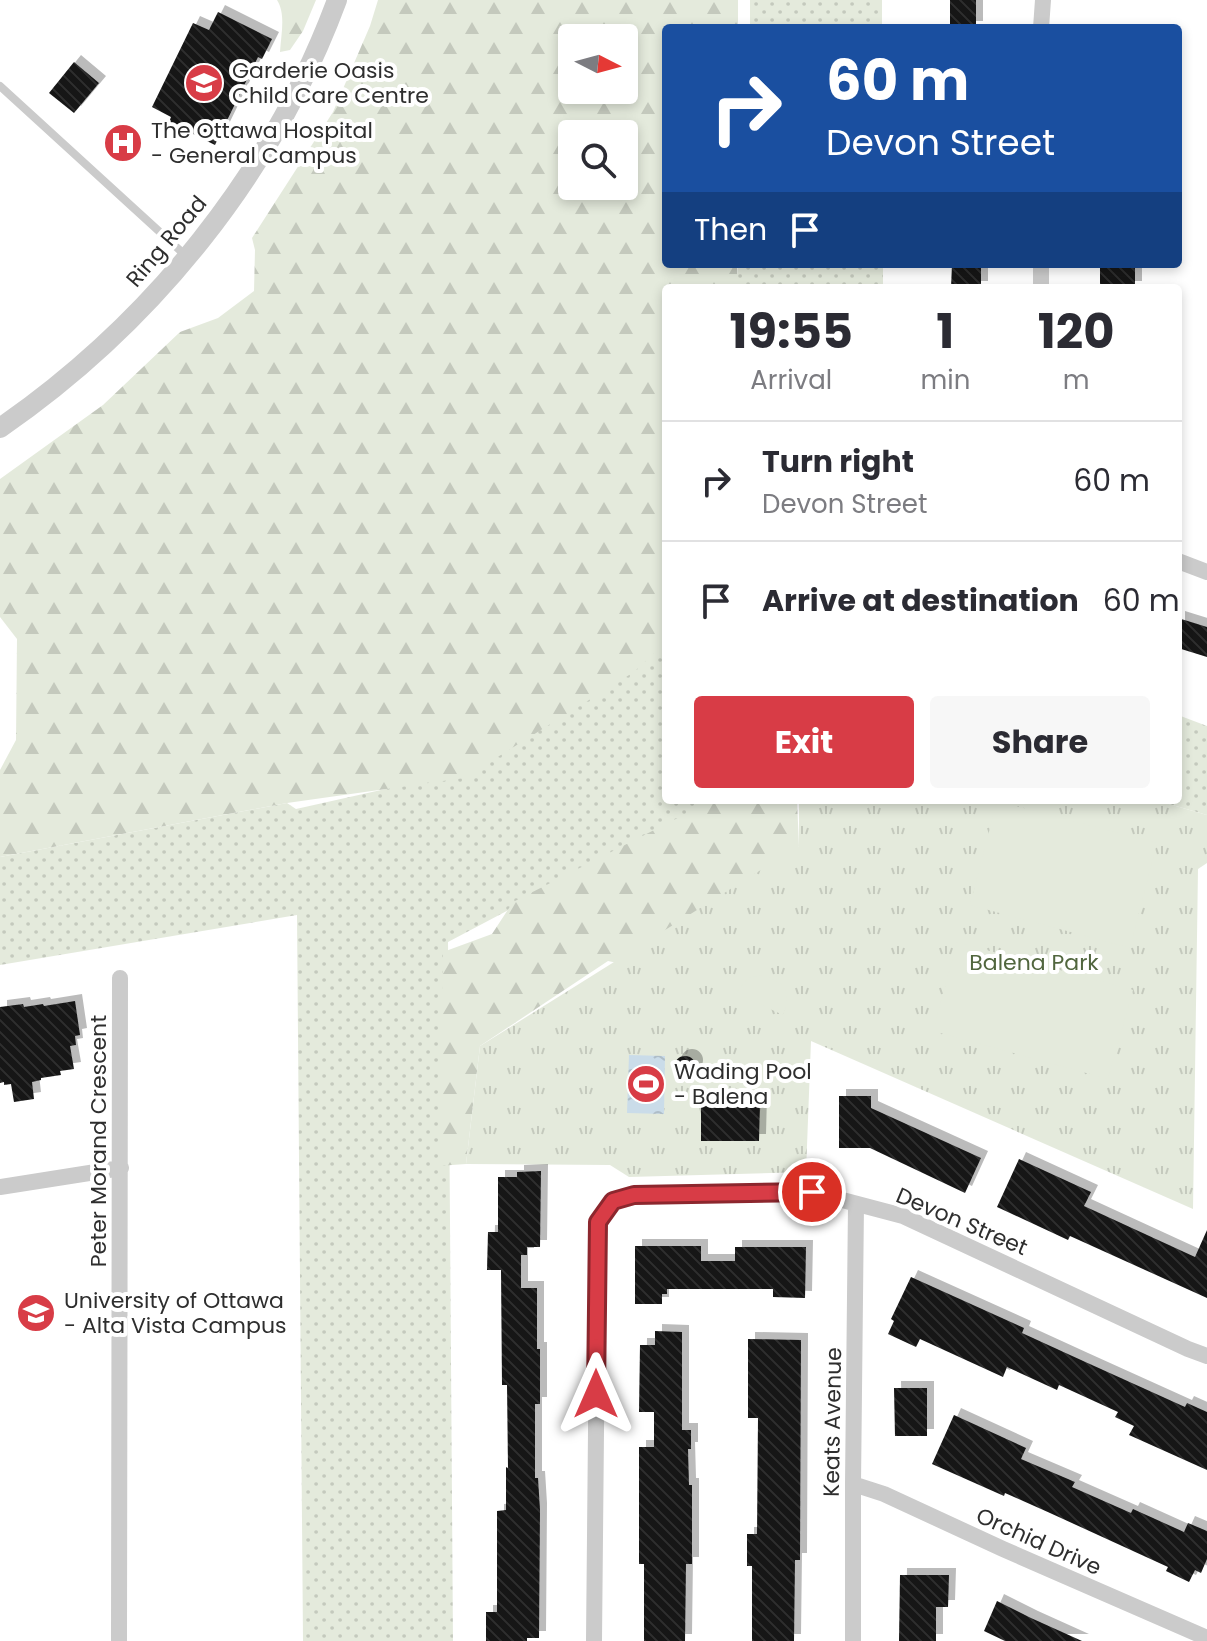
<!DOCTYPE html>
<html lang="en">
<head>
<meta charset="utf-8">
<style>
  :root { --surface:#fff; --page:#f7f7f7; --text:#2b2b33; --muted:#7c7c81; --line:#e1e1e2; --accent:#d83c46 }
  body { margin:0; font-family:Poppins,sans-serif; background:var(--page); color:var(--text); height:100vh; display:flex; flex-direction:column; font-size:30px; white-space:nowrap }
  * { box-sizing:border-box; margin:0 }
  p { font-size:26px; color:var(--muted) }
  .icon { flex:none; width:44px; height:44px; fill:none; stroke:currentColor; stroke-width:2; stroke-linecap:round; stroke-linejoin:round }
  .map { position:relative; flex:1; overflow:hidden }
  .side { position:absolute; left:662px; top:284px; width:520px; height:520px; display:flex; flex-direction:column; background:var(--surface); border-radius:8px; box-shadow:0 4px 12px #0003 }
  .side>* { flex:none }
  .top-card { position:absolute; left:662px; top:24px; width:520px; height:244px; border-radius:8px; box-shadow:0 4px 12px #0003; background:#1a4fa0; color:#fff; overflow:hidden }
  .needle { width:52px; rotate:96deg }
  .fabs { position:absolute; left:558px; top:24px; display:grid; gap:16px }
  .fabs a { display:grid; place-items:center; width:80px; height:80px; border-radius:8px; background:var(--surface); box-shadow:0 4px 12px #0003; font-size:40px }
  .pin { position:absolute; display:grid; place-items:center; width:68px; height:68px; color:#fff; margin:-34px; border:4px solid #fff; border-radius:50%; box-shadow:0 2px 8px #0007 }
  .me { position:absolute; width:88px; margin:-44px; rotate:0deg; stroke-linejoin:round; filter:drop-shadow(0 0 6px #0008) }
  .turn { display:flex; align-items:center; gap:28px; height:168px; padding:0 32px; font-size:36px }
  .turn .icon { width:104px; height:104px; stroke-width:2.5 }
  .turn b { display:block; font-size:56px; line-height:68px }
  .then { display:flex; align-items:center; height:76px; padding:0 32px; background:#0003; gap:16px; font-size:30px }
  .eta { display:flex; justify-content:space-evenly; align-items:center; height:136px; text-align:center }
  .eta b { font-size:48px; font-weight:700; line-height:56px }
  .action { display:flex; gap:16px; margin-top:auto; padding:16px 32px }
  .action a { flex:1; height:92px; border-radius:8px; background:var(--accent); color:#fff; font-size:32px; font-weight:700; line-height:92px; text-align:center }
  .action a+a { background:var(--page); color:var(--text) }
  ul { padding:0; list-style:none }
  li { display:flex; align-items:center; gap:24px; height:120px; padding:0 32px; border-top:2px solid var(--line) }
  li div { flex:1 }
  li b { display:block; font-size:30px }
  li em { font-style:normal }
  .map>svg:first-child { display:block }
  .grass { fill:url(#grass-dots) }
  .forest { fill:url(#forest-firs); fill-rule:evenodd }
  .park { fill:url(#park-tufts) }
  .pitch { fill:#e4eadc }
  .water { fill:url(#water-ripples) }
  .building { fill:url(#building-back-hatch); filter:url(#shadow) }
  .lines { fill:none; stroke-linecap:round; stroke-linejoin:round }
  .service { stroke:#cbcbcb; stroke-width:8 }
  .minor { stroke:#cbcbcb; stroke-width:16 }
  .tertiary { stroke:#cbcbcb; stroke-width:20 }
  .route-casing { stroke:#8c272e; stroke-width:20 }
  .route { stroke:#d83c46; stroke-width:14 }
  .labels { text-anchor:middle; stroke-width:8; stroke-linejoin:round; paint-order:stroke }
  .poi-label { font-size:22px; fill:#2e2e2e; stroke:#fff; text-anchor:start }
  .street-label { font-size:22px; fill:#2e2e2e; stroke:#fff }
  .park-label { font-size:22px; fill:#51663e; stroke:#fff }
</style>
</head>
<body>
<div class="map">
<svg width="1207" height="1641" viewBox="0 0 1207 1641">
  <defs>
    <pattern id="grass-dots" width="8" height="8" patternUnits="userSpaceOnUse" patternTransform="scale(2)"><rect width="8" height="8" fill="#e4eadc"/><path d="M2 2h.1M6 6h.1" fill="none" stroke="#c4c9bd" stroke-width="1.8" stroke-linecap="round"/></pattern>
    <pattern id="forest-firs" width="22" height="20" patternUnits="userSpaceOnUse" patternTransform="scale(2)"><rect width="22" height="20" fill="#e4eadc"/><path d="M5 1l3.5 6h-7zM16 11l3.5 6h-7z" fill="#c4c9bd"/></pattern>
    <pattern id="park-tufts" width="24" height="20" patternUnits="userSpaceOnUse" patternTransform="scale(2)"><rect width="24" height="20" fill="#e4eadc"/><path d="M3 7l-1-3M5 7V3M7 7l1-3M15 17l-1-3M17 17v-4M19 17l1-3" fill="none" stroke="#c4c9bd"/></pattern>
    <pattern id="water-ripples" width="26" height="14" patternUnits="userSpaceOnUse" patternTransform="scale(2)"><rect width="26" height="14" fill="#cadce9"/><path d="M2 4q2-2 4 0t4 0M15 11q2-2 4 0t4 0" fill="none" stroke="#aebdc8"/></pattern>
    <pattern id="building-back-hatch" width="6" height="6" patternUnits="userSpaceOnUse" patternTransform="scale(2)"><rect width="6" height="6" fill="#151515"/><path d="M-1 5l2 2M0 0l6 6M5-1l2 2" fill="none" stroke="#2f2f2f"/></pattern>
    <filter id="shadow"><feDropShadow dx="7" dy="-7" stdDeviation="0" flood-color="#0004"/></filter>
  </defs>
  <rect width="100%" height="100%" fill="#fff"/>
  <path class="grass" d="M 750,0 L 882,0 L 882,28 L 750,28 Z
    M 738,264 L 883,264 L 883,288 L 736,288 Z
    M 666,612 L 666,800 L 716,800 L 448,942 L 453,1641 L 303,1641 L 297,915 L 0,965 L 0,857 L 287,803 L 296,809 L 448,775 Z
    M 1178,715 L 1207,726 L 1207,815 L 1155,800 L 1178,800 Z"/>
  <path class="forest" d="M 277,0 L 316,0 L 303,31 L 290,50 L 280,52 C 281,35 286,14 277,0 Z
    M 378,0 L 738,0 L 738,28 L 666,28 L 666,264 L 737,264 L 737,288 L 666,288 L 666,642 L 634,672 L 464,778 L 287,803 L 0,857 L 0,770 L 16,740 L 17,639 L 0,617 L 0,479 L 103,405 L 180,332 L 218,318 L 254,291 L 255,250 L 252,238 L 333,112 L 370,26 ZM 624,38 L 624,90 L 572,90 L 572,38 ZM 572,134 L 624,134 L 624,186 L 572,186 Z
    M 713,800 L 797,800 L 799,846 L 725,986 L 608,961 L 480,1046 L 466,1164 L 438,1166 L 443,952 L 492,934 L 513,902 Z"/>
  <path class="park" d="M 799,800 L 1155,800 L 1207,815 L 1207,863 L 1198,869 L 1193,1209 L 811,1041 L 806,1172 L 629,1177 L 610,1165 L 466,1164 L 480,1046 L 799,846 Z"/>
  <path class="pitch" d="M 997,801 L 1157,843 L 1130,948 L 970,905 Z
    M 957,942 L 1133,990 L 1108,1079 L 933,1031 Z
    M 762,975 C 784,981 793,993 783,1015 L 736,993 L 748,978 Z"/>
  <path class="water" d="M 629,1055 L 665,1056 L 664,1114 L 627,1113 Z"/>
  <path class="building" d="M 950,0 L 976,0 L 976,28 L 950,28 Z
    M 218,12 L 272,39 L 262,59 L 258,57 L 215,145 L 169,122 L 171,117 L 152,107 L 193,23 L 209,30 Z
    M 74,62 L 99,83 L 74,113 L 49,93 Z
    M 952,264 L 981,264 L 981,288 L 951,288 Z
    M 1100,264 L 1135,264 L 1135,288 L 1100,288 Z
    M 1178,618 L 1207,627 L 1207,657 L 1178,648 Z
    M 75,1001 L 80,1035 L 75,1036 L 76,1045 L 70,1046 L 74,1069 L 60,1071 L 61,1075 L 41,1078 L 41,1080 L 32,1082 L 34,1099 L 14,1102 L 11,1084 L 4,1085 L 4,1082 L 0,1083 L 0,1007 L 23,1004 L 24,1007 L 43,1004 L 44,1006 Z
    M674 1067a11 11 0 1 1 22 0a11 11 0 1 1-22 0Z
    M 839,1096 L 871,1096 L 871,1108 L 981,1158 L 965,1193 L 870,1148 L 839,1148 Z
    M 701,1101 L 760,1102 L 759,1141 L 701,1141 Z
    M 1019,1159 L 1091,1192 L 1084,1206 L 1195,1257 L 1207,1230 L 1207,1298 L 1070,1236 L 1068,1240 L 997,1207 Z
    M 541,1171 L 540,1247 L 527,1247 L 527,1255 L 521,1255 L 521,1288 L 537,1288 L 537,1349 L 540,1349 L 540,1404 L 535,1404 L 535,1478 L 538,1478 L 540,1510 L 539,1638 L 527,1638 L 527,1641 L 486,1641 L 486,1612 L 497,1612 L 497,1511 L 506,1510 L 506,1467 L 508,1468 L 507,1385 L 502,1385 L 501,1270 L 487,1270 L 488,1232 L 498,1232 L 498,1177 L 517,1177 L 517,1172 Z
    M 635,1246 L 701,1246 L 701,1261 L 735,1261 L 735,1247 L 806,1247 L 805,1298 L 773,1297 L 773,1289 L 667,1289 L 667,1294 L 662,1294 L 662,1304 L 635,1304 Z
    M 911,1277 L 1024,1328 L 1022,1333 L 1081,1360 L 1185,1407 L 1187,1403 L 1207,1412 L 1207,1470 L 1129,1435 L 1134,1426 L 1115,1417 L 1118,1412 L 1059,1385 L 1057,1390 L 1007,1367 L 1003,1377 L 920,1339 L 916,1347 L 888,1334 L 894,1321 L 891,1319 Z
    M 655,1331 L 682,1332 L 682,1430 L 691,1430 L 691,1449 L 688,1449 L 689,1485 L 692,1485 L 692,1564 L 686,1564 L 685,1641 L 644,1641 L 644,1564 L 639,1564 L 639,1447 L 654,1447 L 654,1412 L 639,1412 L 640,1345 L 655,1345 Z
    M 748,1339 L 801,1340 L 800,1560 L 795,1560 L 794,1641 L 752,1641 L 752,1566 L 747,1566 L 747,1534 L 757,1534 L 758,1418 L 748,1418 Z
    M 894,1388 L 927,1388 L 927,1436 L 895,1436 Z
    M 954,1415 L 1026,1448 L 1021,1459 L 1075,1482 L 1072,1487 L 1131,1513 L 1133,1509 L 1184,1532 L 1188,1523 L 1207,1531 L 1207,1559 L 1201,1573 L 1195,1570 L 1189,1582 L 1166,1571 L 1168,1567 L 1050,1513 L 1005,1493 L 1004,1496 L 932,1464 Z
    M 900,1575 L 949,1575 L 948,1607 L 936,1607 L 936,1641 L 899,1641 Z
    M 997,1601 L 1031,1618 L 1082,1641 L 1005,1641 L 984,1631 Z"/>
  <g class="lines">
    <path class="service" d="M 0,86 L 185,255"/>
    <path class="minor" d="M 1041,28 L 1043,0
      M 1041,288 L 1041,264
      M 1178,561 L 1207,572
      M 0,1187 L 121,1168
      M 853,1484 L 884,1494 L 1003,1549 L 1207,1638
      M 119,1641 L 120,978
      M 594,1641 L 598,1222 L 613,1201 L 634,1195 L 812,1192 L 903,1216 L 1188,1349 L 1207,1356
      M 853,1641 L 853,1484 L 856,1204"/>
    <path class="tertiary" d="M 0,428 C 152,323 273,173 337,0"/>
  </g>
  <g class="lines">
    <defs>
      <path id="route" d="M 596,1394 L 598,1222 L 613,1201 L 634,1195 L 812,1192"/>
    </defs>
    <use href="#route" class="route-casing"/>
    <use href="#route" class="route"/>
  </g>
  <defs>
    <symbol id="school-disc" viewBox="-11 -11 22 22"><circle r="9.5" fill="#d83c46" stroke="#fff"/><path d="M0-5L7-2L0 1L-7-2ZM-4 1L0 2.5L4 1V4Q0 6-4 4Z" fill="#fff"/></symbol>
    <symbol id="hospital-disc" viewBox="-11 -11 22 22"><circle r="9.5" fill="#d83c46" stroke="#fff"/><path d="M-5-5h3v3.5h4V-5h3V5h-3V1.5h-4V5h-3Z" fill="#fff"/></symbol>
    <symbol id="stadium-disc" viewBox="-11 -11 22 22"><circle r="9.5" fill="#d83c46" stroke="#fff"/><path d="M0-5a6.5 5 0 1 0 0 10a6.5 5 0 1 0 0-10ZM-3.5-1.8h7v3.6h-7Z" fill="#fff"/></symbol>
    <symbol id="university-disc" viewBox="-11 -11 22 22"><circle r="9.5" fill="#d83c46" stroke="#fff"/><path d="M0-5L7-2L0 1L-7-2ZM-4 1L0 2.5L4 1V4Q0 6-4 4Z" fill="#fff"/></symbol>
  </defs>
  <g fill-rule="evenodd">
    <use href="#school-disc" x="182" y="61" width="44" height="44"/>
    <use href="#hospital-disc" x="101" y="121" width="44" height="44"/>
    <use href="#stadium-disc" x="624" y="1062" width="44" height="44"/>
    <use href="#university-disc" x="14" y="1291" width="44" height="44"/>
  </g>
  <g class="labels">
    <g class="poi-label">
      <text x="232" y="78">Garderie Oasis<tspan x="232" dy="25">Child Care Centre</tspan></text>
      <text x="151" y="138">The Ottawa Hospital<tspan x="151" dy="25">- General Campus</tspan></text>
      <text x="674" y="1079">Wading Pool<tspan x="674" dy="25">- Balena</tspan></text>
      <text x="64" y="1308">University of Ottawa<tspan x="64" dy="25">- Alta Vista Campus</tspan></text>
    </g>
    <g class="street-label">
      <text transform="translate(166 241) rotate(-50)" y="8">Ring Road</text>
      <text transform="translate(98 1141) rotate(-90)" y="8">Peter Morand Crescent</text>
      <text transform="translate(962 1221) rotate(23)" y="8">Devon Street</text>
      <text transform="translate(832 1422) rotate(-89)" y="8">Keats Avenue</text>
      <text transform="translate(1039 1541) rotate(24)" y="8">Orchid Drive</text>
    </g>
    <g class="park-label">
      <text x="1034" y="970">Balena Park</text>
    </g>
  </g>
</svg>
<div class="fabs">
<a><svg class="needle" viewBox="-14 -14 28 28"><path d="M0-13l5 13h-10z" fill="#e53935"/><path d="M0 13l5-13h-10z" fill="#7c7c81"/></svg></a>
<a><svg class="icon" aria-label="search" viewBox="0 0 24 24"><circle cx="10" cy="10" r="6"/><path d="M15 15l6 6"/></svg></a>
</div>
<div class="pin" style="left:812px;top:1192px;background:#d93025"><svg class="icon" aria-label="arrive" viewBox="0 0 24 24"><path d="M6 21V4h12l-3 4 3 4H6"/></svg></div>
<svg class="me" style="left:596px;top:1394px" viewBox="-20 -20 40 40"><path d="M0-17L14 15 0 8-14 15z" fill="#d83c46" stroke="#fff" stroke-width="4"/></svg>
<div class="top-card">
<div class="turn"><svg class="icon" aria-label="right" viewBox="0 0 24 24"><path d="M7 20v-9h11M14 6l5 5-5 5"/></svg><div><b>60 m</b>Devon Street</div></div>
<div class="then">Then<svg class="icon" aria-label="arrive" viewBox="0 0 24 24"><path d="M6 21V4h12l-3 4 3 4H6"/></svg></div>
</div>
<section class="side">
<div class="eta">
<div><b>19:55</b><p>Arrival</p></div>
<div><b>1</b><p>min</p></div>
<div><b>120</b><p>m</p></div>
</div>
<ul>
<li><svg class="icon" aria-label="right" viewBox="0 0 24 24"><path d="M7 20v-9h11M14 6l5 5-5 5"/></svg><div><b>Turn right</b><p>Devon Street</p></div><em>60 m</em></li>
<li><svg class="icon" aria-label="arrive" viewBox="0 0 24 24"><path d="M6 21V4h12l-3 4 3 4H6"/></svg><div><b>Arrive at destination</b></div><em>60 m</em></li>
</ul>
<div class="action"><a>Exit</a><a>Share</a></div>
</section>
</div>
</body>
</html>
